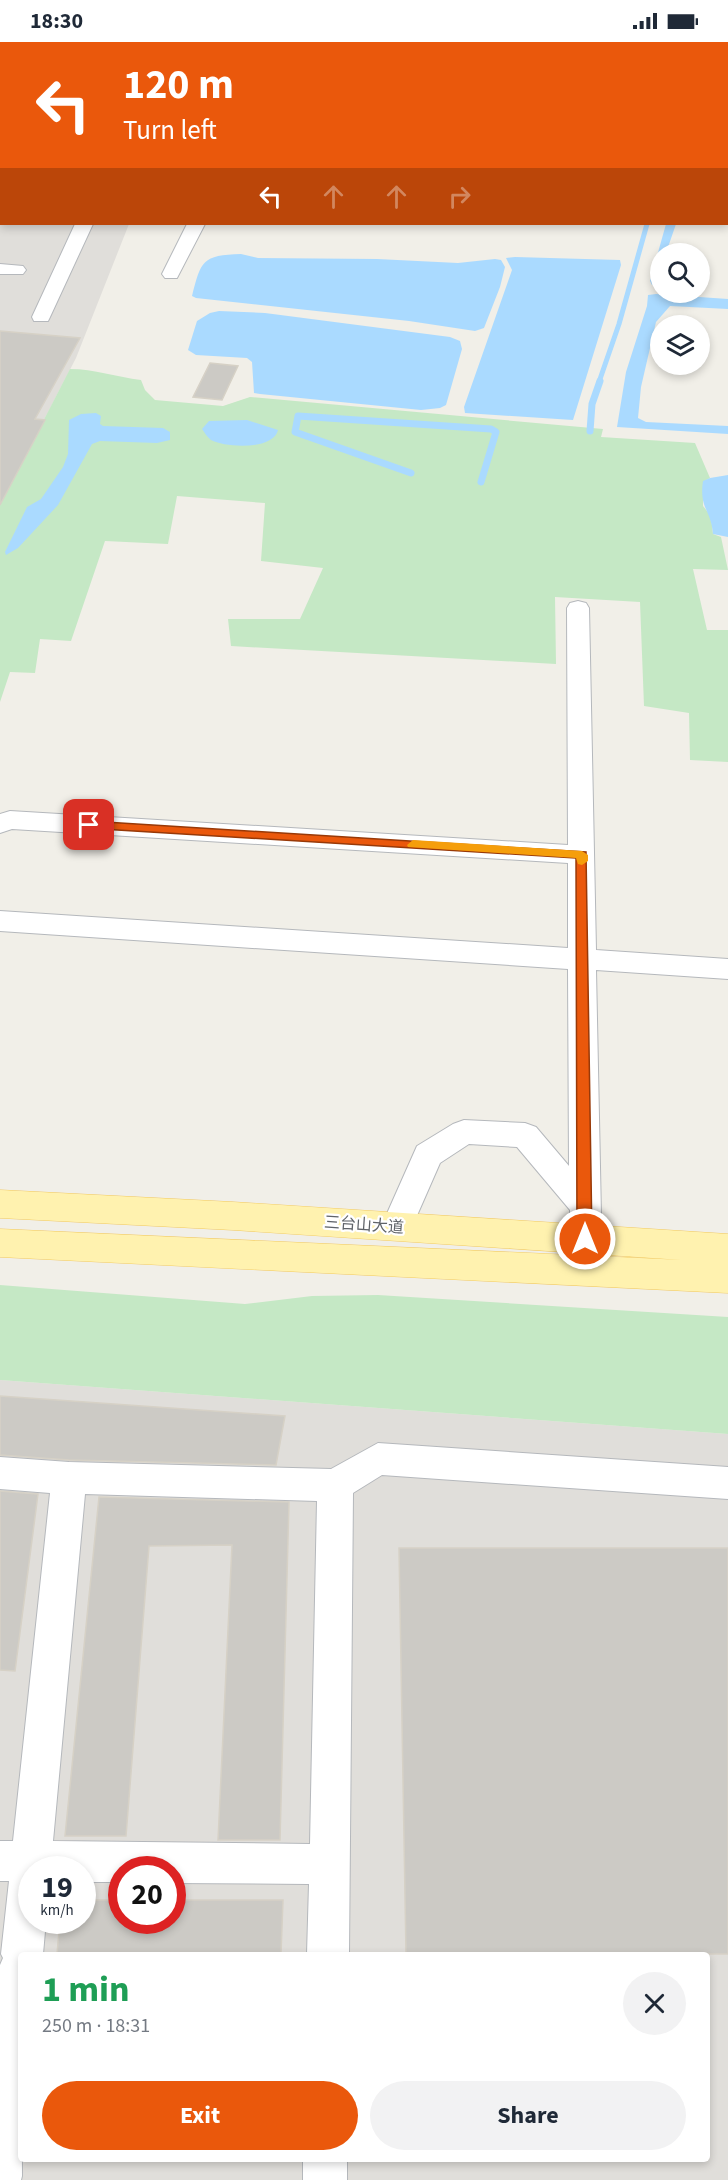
<!DOCTYPE html>
<html lang="en">
<head>
<meta charset="utf-8">
<style>
  :root { --surface:#fff; --page:#f2f2f3; --text:#1f2937; --muted:#747a83; --accent:#ea580c }
  body { margin:0; font-family:"Source Sans 3","Noto Sans SC",sans-serif; background:var(--page); color:var(--text); height:100vh; display:flex; flex-direction:column; font-size:22px; white-space:nowrap }
  * { box-sizing:border-box; margin:0 }
  p { font-size:20px; color:var(--muted) }
  .icon { flex:none; width:33px; height:33px; fill:none; stroke:currentColor; stroke-width:2; stroke-linecap:round; stroke-linejoin:round }
  .map { position:relative; flex:1; overflow:hidden }
  .side { position:absolute; left:18px; top:1910px; width:692px; height:210px; display:flex; flex-direction:column; background:var(--surface); border-radius:6px; box-shadow:0 3px 9px #0003 }
  .side>* { flex:none }
  .hud { position:absolute; left:0px; top:0px; width:729px; height:183px; box-shadow:0 3px 9px #0003; background:#ea580c; color:#fff; overflow:hidden }
  .fabs { position:absolute; left:650px; top:201px; display:grid; gap:12px }
  .fabs a { display:grid; place-items:center; width:60px; height:60px; border-radius:50%; background:var(--surface); box-shadow:0 3px 9px #0003; font-size:30px }
  .speed { position:absolute; left:18px; top:1814px; display:flex; gap:12px; font-size:30px; font-weight:700; text-align:center }
  .speed>* { display:grid; place-content:center; width:78px; height:78px; border-radius:50%; background:var(--surface); box-shadow:0 3px 9px #0003; line-height:1 }
  .speed small { font-size:15px; font-weight:400 }
  .speed .limit { border:9px solid #d22; background:#fff; color:#111 }
  .pin { position:absolute; display:grid; place-items:center; width:51px; height:51px; color:#fff; margin:-26px; border-radius:12px; box-shadow:0 3px 9px #0006 }
  .me { position:absolute; width:66px; margin:-33px; rotate:0deg; stroke-linejoin:round; filter:drop-shadow(0 0 4px #0008) }
  .turn { display:flex; align-items:center; gap:21px; height:126px; padding:0 24px; font-size:27px }
  .turn .icon { width:78px; height:78px; stroke-width:2.5 }
  .turn b { display:block; font-size:42px; line-height:51px }
  .lanes { display:flex; align-items:center; height:57px; padding:0 24px; background:#0003; justify-content:center; gap:30px; direction:ltr }
  .lanes .off { opacity:.35 }
  .round { display:grid; place-items:center; flex:none; width:63px; height:63px; border-radius:32px; background:var(--page) }
  .headline { display:flex; align-items:center; justify-content:space-between; height:102px; padding:0 24px }
  h1 { font-size:36px; font-weight:700; line-height:45px; color:#1e9e55 }
  .action { display:flex; gap:12px; margin-top:auto; padding:12px 24px }
  .action a { flex:1; height:69px; border-radius:36px; background:var(--accent); color:#fff; font-size:24px; font-weight:700; line-height:69px; text-align:center }
  .action a+a { background:var(--page); color:var(--text) }
  .status { display:flex; justify-content:space-between; align-items:center; height:42px; padding:0 30px; background:var(--surface); direction:ltr }
  .status svg { height:16px; fill:currentColor }
  .map>svg:first-child { display:block }
  .industrial { fill:#e0deda; fill-rule:evenodd }
  .green { fill:#c5e8c5 }
  .water { fill:#aadaff }
  .lines { fill:none; stroke-linecap:round; stroke-linejoin:round }
  .stream-far1 { stroke:#aadaff; stroke-width:5 }
  .stream { stroke:#aadaff; stroke-width:7 }
  .building { fill:#cccac5; stroke:#d6d1c6; stroke-width:1.5 }
  .minor-casing { stroke:#b5b8bc; stroke-width:2 }
  .major-casing { stroke:#f2c960; stroke-width:1 }
  .minor { fill:#fff; fill-rule:evenodd }
  .major { fill:#fff2af; fill-rule:evenodd }
  .route { fill:#ea580c; stroke:#983908; stroke-width:1.5 }
  .slow { fill:#f59e0b }
  .labels { text-anchor:middle; stroke-width:4.5; stroke-linejoin:round; paint-order:stroke }
  .street-label { font-size:16px; fill:#5f6368; stroke:#fff }
</style>
</head>
<body>
<div class="status"><b>18:30</b><svg viewBox="0 0 49 12"><path d="M0 12V9h3v3zM5 12V6h3v6zM10 12V3h3v9zM15 12V0h3v12zM26 1h20v11H26zM47 4h2v5h-2z"/></svg></div>
<div class="map">
<svg width="728" height="2138" viewBox="0 0 728 2138">
  <rect width="100%" height="100%" fill="#f1efe8"/>
  <path class="industrial" d="M 0,146 L 2,182 L 129,182 L 76,316 L 0,463 Z
    M 0,1338 L 728,1392 L 728,2138 L 0,2138 ZM 32,1827 L 82,1827 L 82,1878 L 32,1878 ZM 122,1827 L 172,1827 L 172,1878 L 122,1878 ZM 21,1912 L 706,1912 L 706,2116 L 21,2116 Z"/>
  <path class="green" d="M 70,327 C 94,327 117,335 141,338 L 145,348 L 155,358 L 223,364 L 250,355 L 603,387 L 601,395 L 695,401 L 710,436 L 703,440 L 703,464 L 711,474 L 713,492 L 721,495 L 728,528 L 693,527 L 707,588 L 728,588 L 728,720 L 690,718 L 689,671 L 644,664 L 640,560 L 555,555 L 556,622 L 231,604 L 228,577 L 300,577 L 323,526 L 261,519 L 265,461 L 177,454 L 168,502 L 105,499 L 71,599 L 40,597 L 35,631 L 10,630 L 0,660 L 0,463 Z
    M 0,1243 L 245,1262 L 312,1254 L 378,1253 L 728,1275 L 728,1392 L 0,1338 Z"/>
  <path class="water" d="M 666,182 L 676,182 L 666,211 L 660,212 L 660,242 L 652,243 L 650,239 Z
    M 241,212 L 258,216 L 377,217 L 458,221 L 495,217 L 501,218 L 505,225 L 500,245 L 484,286 L 475,289 L 409,279 L 196,256 L 192,254 C 201,219 202,213 241,212 Z
    M 515,215 L 620,218 L 621,223 L 573,378 L 465,371 L 464,365 L 512,228 L 506,216 Z
    M 656,252 L 728,257 L 728,267 L 670,264 L 656,280 L 641,345 L 638,376 L 646,380 L 728,384 L 728,392 L 617,385 L 626,330 L 647,264 L 648,253 Z
    M 219,269 L 265,271 L 450,295 L 460,299 L 462,307 L 446,363 L 440,366 L 421,368 L 260,352 L 254,351 L 252,320 L 247,316 L 196,313 L 188,308 L 197,279 L 210,271 Z
    M 96,371 L 101,374 L 100,382 L 103,384 L 163,386 L 170,390 L 170,398 L 157,401 L 100,399 L 92,402 L 58,463 L 18,506 L 6,513 L 5,510 L 27,465 L 41,457 L 63,425 L 68,412 L 69,378 L 81,372 Z
    M 247,378 L 278,388 C 274,408 226,406 211,398 C 207,395 205,391 202,387 L 209,379 Z
    M 728,433 L 728,495 L 713,492 C 711,467 699,467 703,439 L 710,436 Z"/>
  <g class="lines">
    <path class="stream-far1" d="M 599,340 L 619,282 L 647,182"/>
    <path class="stream" d="M 590,389 L 592,362 L 600,339
      M 411,431 L 295,390 L 298,374 L 491,387 L 496,390 L 481,440"/>
  </g>
  <path class="building" d="M 0,289 L 80,296 L 35,377 L 45,378 L 0,463 Z
    M 210,321 L 238,324 L 222,358 L 193,355 Z
    M 0,1354 L 285,1374 L 276,1423 L 69,1418 L 0,1413 Z
    M 0,1449 L 38,1452 L 15,1629 L 0,1628 Z
    M 99,1455 L 289,1460 L 280,1798 L 218,1798 L 232,1503 L 149,1504 L 126,1794 L 65,1794 Z
    M 399,1506 L 728,1506 L 728,1912 L 406,1912 Z
    M 82,1858 L 122,1858 L 122,1878 L 172,1878 L 172,1858 L 283,1858 L 281,1912 L 57,1912 L 60,1878 L 82,1878 Z"/>
  <g class="lines">
    <defs>
      <path id="minor" d="M 107,0 L 126,0 L 106,2 Z
        M 0,121 L 2,121 L 2,131 L 0,131 Z
        M 75,182 L 93,182 L 50,275 L 48,279 L 34,279 L 32,275 Z
        M 187,182 L 205,182 L 177,236 L 165,236 L 162,232 Z
        M 0,222 L 23,224 L 26,228 L 23,232 L 0,232 Z
        M 578,559 L 586,561 L 589,566 L 596,908 L 728,917 L 728,937 L 596,928 L 602,1223 L 597,1232 L 586,1236 L 575,1232 L 570,1223 L 570,1168 L 517,1105 L 469,1102 L 440,1121 L 408,1194 L 397,1198 L 386,1194 L 381,1185 L 417,1104 L 453,1082 L 464,1078 L 525,1081 L 536,1085 L 569,1124 L 568,927 L 0,889 L 0,869 L 568,906 L 568,821 L 12,787 L 0,791 L 0,772 L 10,769 L 568,803 L 567,566 L 570,561 Z
        M 378,1401 L 728,1425 L 728,1457 L 382,1433 L 353,1451 L 349,1912 L 307,1912 L 309,1842 L 172,1841 L 172,1827 L 122,1827 L 122,1840 L 82,1840 L 82,1827 L 32,1827 L 32,1878 L 46,1878 L 43,1912 L 21,1912 L 22,2134 L 21,2138 L 0,2138 L 0,1923 L 3,1916 L 1,1912 L 9,1839 L 0,1839 L 0,1799 L 13,1799 L 50,1451 L 0,1447 L 0,1415 L 69,1420 L 331,1427 ZM 85,1452 L 317,1459 L 310,1802 L 53,1799 Z
        M 303,2116 L 347,2116 L 347,2138 L 303,2138 Z"/>
      <path id="major" d="M 0,1148 L 233,1160 L 728,1192 L 728,1251 L 0,1215 L 0,1187 L 682,1218 L 233,1188 L 0,1176 Z"/>
    </defs>
    <use href="#minor" class="minor-casing"/>
    <use href="#major" class="major-casing"/>
    <use href="#minor" class="minor"/>
    <use href="#major" class="major"/>
  </g>
  <path class="route" d="M 89,779 L 586,810 L 592,1197 L 590,1201 L 579,1201 L 577,1197 L 576,816 L 85,786 L 83,783 Z"/>
  <path class="slow" d="M 413,798 L 582,809 L 588,813 L 588,819 L 582,823 L 578,822 L 576,816 L 408,805 L 407,803 Z"/>
  <g class="labels">
    <g class="street-label">
      <text transform="translate(364 1182) rotate(4)" y="6">三台山大道</text>
    </g>
  </g>
</svg>
<div class="fabs">
<a><svg class="icon" aria-label="search" viewBox="0 0 24 24"><circle cx="10" cy="10" r="6"/><path d="M15 15l6 6"/></svg></a>
<a><svg class="icon" aria-label="layers" viewBox="0 0 24 24"><path d="M12 4l9 5-9 5-9-5zM3 14l9 5 9-5"/></svg></a>
</div>
<div class="speed"><div>19<small>km/h</small></div><div class="limit">20</div></div>
<div class="pin" style="left:89px;top:783px;background:#d93025"><svg class="icon" aria-label="arrive" viewBox="0 0 24 24"><path d="M6 21V4h12l-3 4 3 4H6"/></svg></div>
<svg class="me" style="left:585px;top:1197px" viewBox="-20 -20 40 40"><circle r="17" fill="#ea580c" stroke="#fff" stroke-width="3"/><path d="M0-11L8 9 0 5-8 9z" fill="#fff"/></svg>
<div class="hud">
<div class="turn"><svg class="icon" aria-label="left" viewBox="0 0 24 24"><path d="M17 20v-9H6M10 6l-5 5 5 5"/></svg><div><b>120 m</b>Turn left</div></div>
<div class="lanes"><svg class="icon" aria-label="left" viewBox="0 0 24 24"><path d="M17 20v-9H6M10 6l-5 5 5 5"/></svg><svg class="icon off" aria-label="ahead" viewBox="0 0 24 24"><path d="M12 20V5M6 11l6-6 6 6"/></svg><svg class="icon off" aria-label="ahead" viewBox="0 0 24 24"><path d="M12 20V5M6 11l6-6 6 6"/></svg><svg class="icon off" aria-label="right" viewBox="0 0 24 24"><path d="M7 20v-9h11M14 6l5 5-5 5"/></svg></div>
</div>
<section class="side">
<div class="headline"><div><h1>1 min</h1><p>250 m · 18:31</p></div><a class="round"><svg class="icon" aria-label="close" viewBox="0 0 24 24"><path d="M6 6l12 12M18 6L6 18"/></svg></a></div>
<div class="action"><a>Exit</a><a>Share</a></div>
</section>
</div>
</body>
</html>
